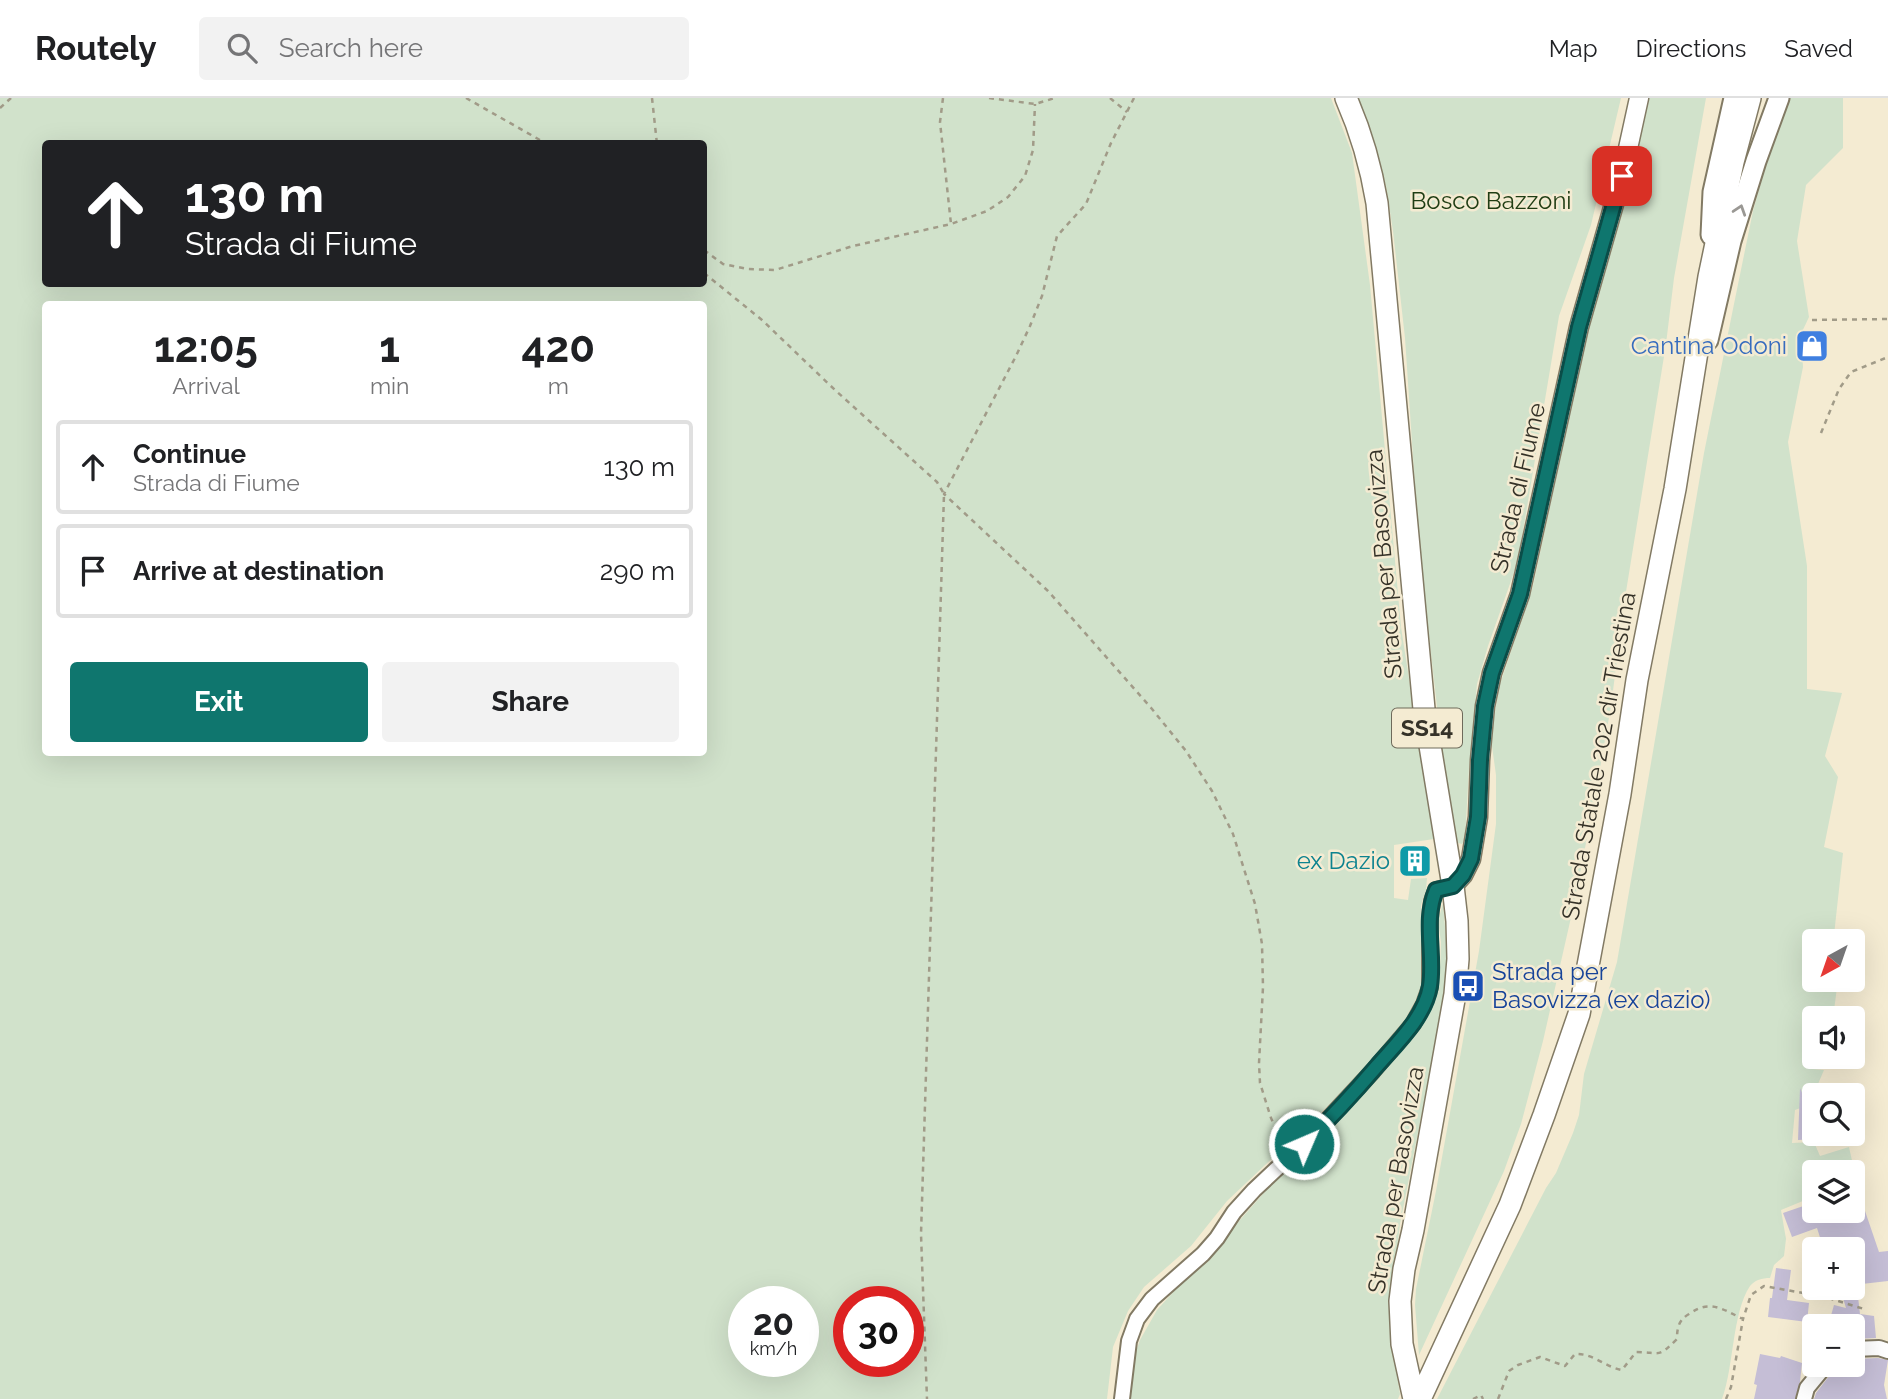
<!DOCTYPE html>
<html lang="en">
<head>
<meta charset="utf-8">
<style>
  :root { --surface:#fff; --page:#f2f2f2; --text:#202124; --muted:#757577; --line:#e0e0e0; --accent:#0f766e }
  body { margin:0; font-family:Raleway,sans-serif; background:var(--page); color:var(--text); height:100vh; display:flex; flex-direction:column; font-size:26px; white-space:nowrap }
  * { box-sizing:border-box; margin:0 }
  p { font-size:23px; color:var(--muted) }
  .icon { flex:none; width:38px; height:38px; fill:none; stroke:currentColor; stroke-width:2; stroke-linecap:round; stroke-linejoin:round }
  .map { position:relative; flex:1; overflow:hidden }
  .drawer { position:absolute; left:42px; top:203px; width:665px; height:455px; display:flex; flex-direction:column; background:var(--surface); border-radius:7px; box-shadow:0 7px 28px #0002 }
  .drawer>* { flex:none }
  .guide { position:absolute; left:42px; top:42px; width:665px; height:147px; border-radius:7px; box-shadow:0 7px 28px #0002; background:#202124; color:#fff; overflow:hidden }
  .needle { width:46px; rotate:220deg }
  .controls { position:absolute; left:1802px; top:831px; display:grid; gap:14px }
  .controls a { display:grid; place-items:center; width:63px; height:63px; border-radius:7px; background:var(--surface); box-shadow:0 7px 28px #0002; font-size:35px }
  .speed { position:absolute; left:728px; top:1188px; display:flex; gap:14px; font-size:35px; font-weight:700; text-align:center }
  .speed>* { display:grid; place-content:center; width:91px; height:91px; border-radius:50%; background:var(--surface); box-shadow:0 7px 28px #0002; line-height:1 }
  .speed small { font-size:18px; font-weight:400 }
  .speed .limit { border:10px solid #d22; background:#fff; color:#111 }
  .pin { position:absolute; display:grid; place-items:center; width:60px; height:60px; color:#fff; margin:-30px; border-radius:14px; box-shadow:0 4px 10px #0006 }
  .me { position:absolute; width:77px; margin:-38px; rotate:45deg; stroke-linejoin:round; filter:drop-shadow(0 0 5px #0008) }
  .turn { display:flex; align-items:center; gap:24px; height:147px; padding:0 28px; font-size:32px }
  .turn .icon { width:91px; height:91px; stroke-width:2.5 }
  .turn b { display:block; font-size:49px; line-height:60px }
  .eta { display:flex; justify-content:space-evenly; align-items:center; height:119px; text-align:center }
  .eta b { font-size:42px; font-weight:700; line-height:49px }
  .primary-button { display:flex; gap:14px; margin-top:auto; padding:14px 28px }
  .primary-button a { flex:1; height:80px; border-radius:7px; background:var(--accent); color:#fff; font-size:28px; font-weight:700; line-height:80px; text-align:center }
  .primary-button a+a { background:var(--page); color:var(--text) }
  ul { padding:0; list-style:none }
  li { display:flex; align-items:center; gap:21px; height:94px; margin:0 14px 10px; padding:0 14px; border:4px solid var(--line); border-radius:7px }
  li div { flex:1 }
  li b { display:block; font-size:26px }
  li em { font-style:normal }
  header { display:flex; align-items:center; gap:42px; box-sizing:border-box; height:98px; padding:0 35px; background:var(--surface); border-bottom:2px solid var(--line) }
  header strong { font-size:33px }
  nav { display:flex; gap:38px; margin-inline-start:auto; font-size:24px }
  .search { width:490px; height:63px; background:var(--page); display:flex; align-items:center; gap:18px; box-sizing:border-box; padding:0 24px; border-radius:7px; color:var(--muted); font-size:26px }
  .map>svg:first-child { display:block }
  .green { fill:#d1e2cb; fill-rule:evenodd }
  .building { fill:#c5bed6 }
  .lines { fill:none; stroke-linecap:round; stroke-linejoin:round }
  .minor-casing { stroke:#827a64; stroke-width:18 }
  .tertiary-casing { stroke:#827a64; stroke-width:21 }
  .secondary-casing { stroke:#827a64; stroke-width:23 }
  .primary-casing { stroke:#827a64; stroke-width:24 }
  .path { stroke:#a19b88; stroke-width:2.5; stroke-dasharray:5 5; stroke-linecap:butt }
  .minor { stroke:#fff; stroke-width:14 }
  .tertiary { stroke:#fff; stroke-width:18 }
  .secondary { stroke:#fff; stroke-width:19 }
  .primary { stroke:#fff; stroke-width:21 }
  .oneway { stroke:#9a9894 }
  .route-casing { stroke:#0a4d48; stroke-width:18 }
  .route { stroke:#0f766e; stroke-width:12 }
  .labels { text-anchor:middle; stroke-width:5; stroke-linejoin:round; paint-order:stroke }
  .shield { fill:#f4ebd2; stroke:#6e6a5b; stroke-width:2 }
  .shield-label { font-size:23px; font-weight:bold; fill:#353228 }
  .park-label { font-size:24px; fill:#1f3d13; stroke:#f4ebd2 }
  .shop-label { font-size:24px; fill:#366cbe; stroke:#f4ebd2; text-anchor:end }
  .street-label { font-size:24px; fill:#353228; stroke:#f4ebd2 }
  .culture-label { font-size:24px; fill:#0d838f; stroke:#f4ebd2; text-anchor:end }
  .transit-label { font-size:24px; fill:#164399; stroke:#f4ebd2; text-anchor:start }
</style>
</head>
<body>
<header>
<strong>Routely</strong>
<div class="search"><svg class="icon" aria-label="search" viewBox="0 0 24 24"><circle cx="10" cy="10" r="6"/><path d="M15 15l6 6"/></svg>Search here</div>
<nav><a>Map</a><a>Directions</a><a>Saved</a></nav>
</header>
<div class="map">
<svg width="1888" height="1301" viewBox="0 0 1888 1301">
  <rect width="100%" height="100%" fill="#f4ebd2"/>
  <path class="green" d="M 0,0 L 1331,0 L 1352,55 L 1370,187 L 1401,529 L 1434,741 L 1394,747 L 1394,800 L 1408,802 L 1411,781 L 1427,780 L 1426,792 L 1421,807 L 1423,888 L 1403,926 L 1366,972 L 1227,1103 L 1191,1148 L 1144,1189 L 1128,1213 L 1113,1249 L 1107,1301 L 0,1301 ZM 46,46 L 704,46 L 704,186 L 46,186 ZM 46,206 L 704,206 L 704,654 L 46,654 ZM 744,1204 L 803,1204 L 803,1264 L 744,1264 ZM 849,1204 L 908,1204 L 908,1264 L 849,1264 Z
    M 1358,0 L 1621,0 L 1591,127 L 1559,218 L 1518,463 L 1488,548 L 1477,586 L 1469,670 L 1465,741 L 1462,746 L 1458,745 L 1456,739 L 1442,653 L 1425,503 L 1416,404 L 1405,240 L 1393,133 L 1386,88 L 1375,47 Z
    M 1648,0 L 1706,0 L 1674,180 L 1666,246 L 1625,500 L 1611,608 L 1593,710 L 1572,815 L 1543,943 L 1521,1026 L 1504,1073 L 1419,1257 L 1415,1207 L 1416,1191 L 1436,1093 L 1479,853 L 1496,726 L 1496,677 L 1491,641 L 1499,589 L 1533,488 L 1585,244 L 1633,71 Z
    M 1790,0 L 1843,0 L 1843,50 L 1806,87 L 1797,143 L 1809,219 L 1801,236 L 1803,269 L 1788,344 L 1807,468 L 1807,591 L 1842,595 L 1825,658 L 1838,679 L 1824,749 L 1843,755 L 1834,837 L 1836,843 L 1815,844 L 1815,882 L 1838,882 L 1833,920 L 1815,920 L 1815,952 L 1811,953 L 1813,971 L 1824,972 L 1809,1007 L 1795,1012 L 1792,1045 L 1814,1044 L 1820,1058 L 1849,1049 L 1856,1081 L 1853,1082 L 1853,1074 L 1815,1074 L 1815,1098 L 1781,1112 L 1786,1141 L 1784,1158 L 1774,1167 L 1770,1180 C 1762,1180 1755,1182 1750,1188 C 1732,1215 1734,1269 1722,1301 L 1437,1301 L 1546,1090 L 1556,1075 L 1573,1035 L 1579,1017 L 1584,976 L 1617,864 L 1704,355 L 1734,206 L 1753,113 L 1769,55 Z
    M 1443,805 L 1448,864 L 1438,933 L 1400,1126 L 1393,1181 L 1390,1234 L 1400,1296 L 1398,1301 L 1128,1301 L 1131,1267 L 1140,1242 L 1157,1212 L 1176,1191 L 1211,1160 L 1239,1123 L 1270,1088 L 1324,1038 L 1358,1002 L 1420,931 L 1435,904 L 1440,876 L 1441,844 L 1438,823 Z"/>
  <path class="building" d="M 1426,751 L 1429,773 L 1404,777 L 1402,754 Z
    M 1800,990 L 1815,1026 L 1815,1041 L 1798,1042 Z
    M 1815,1104 L 1815,1113 L 1856,1113 L 1864,1110 L 1879,1154 L 1888,1153 L 1888,1183 L 1853,1187 L 1853,1152 L 1824,1152 L 1817,1130 L 1792,1139 L 1783,1115 Z
    M 1776,1170 L 1791,1172 L 1787,1202 L 1809,1205 L 1807,1224 L 1768,1219 L 1770,1200 L 1772,1200 Z
    M 1840,1190 L 1857,1190 L 1860,1216 L 1874,1218 L 1876,1240 L 1853,1241 L 1853,1228 L 1828,1228 L 1834,1207 L 1846,1210 Z
    M 1760,1256 L 1780,1260 L 1781,1258 L 1802,1265 L 1800,1284 L 1795,1301 L 1754,1301 L 1757,1287 L 1754,1286 Z
    M 1878,1260 L 1888,1262 L 1884,1287 L 1887,1301 L 1814,1301 L 1816,1295 L 1833,1273 L 1835,1267 L 1853,1267 L 1853,1261 Z"/>
  <g class="lines">
    <defs>
      <path id="minor" d="M 1853,1251 L 1879,1250 L 1888,1253
        M 1122,1301 L 1129,1243 L 1137,1221 L 1152,1201 L 1203,1156 L 1217,1140 L 1234,1114 L 1254,1092 L 1318,1032 L 1373,973 L 1413,926 L 1424,906 L 1430,889 L 1430,820 L 1432,803 L 1436,792 L 1453,788
        M 1804,1301 L 1807,1290 L 1826,1267"/>
      <path id="tertiary" d="M 1453,788 L 1463,777 L 1471,761 L 1478,719 L 1480,662 L 1485,608 L 1492,575 L 1520,496 L 1579,229 L 1622,78 L 1639,0"/>
      <path id="secondary" d="M 1711,137 L 1713,94 L 1734,0
        M 1708,242 L 1731,143 L 1756,63 L 1779,0"/>
      <path id="primary" d="M 1346,0 C 1361,34 1371,69 1377,105 L 1424,611 L 1453,788 L 1457,823 L 1458,861 L 1455,896 L 1413,1132 L 1404,1171 L 1400,1203 L 1402,1246 L 1414,1301
        M 1420,1301 L 1510,1107 L 1544,1017 L 1579,916 L 1620,696 L 1637,582 L 1675,391 L 1709,179 L 1733,64 L 1750,0"/>
    </defs>
    <use href="#minor" class="minor-casing"/>
    <use href="#tertiary" class="tertiary-casing"/>
    <use href="#secondary" class="secondary-casing"/>
    <use href="#primary" class="primary-casing"/>
    <path class="path" d="M 466,0 L 547,46
      M 652,0 L 657,46
      M 943,0 L 940,24 L 951,126
      M 989,0 L 1035,6 L 1055,0
      M 1110,0 L 1127,14
      M 1134,0 L 1111,45 L 1086,106 L 1057,138 L 1042,198 L 1030,228 L 1016,258 L 944,396 L 1048,493 L 1152,611 L 1186,653 L 1212,693 L 1233,736 L 1255,806 L 1262,846 L 1263,889 L 1259,965 L 1260,985 L 1271,1020 L 1283,1046
      M 0,10 L 11,0
      M 704,152 L 723,166 L 748,171 L 775,172 L 853,148 L 951,126 L 987,113 L 1008,99 L 1025,78 L 1033,52 L 1035,6
      M 704,175 L 762,222 L 835,292 L 937,384 L 944,396 L 921,1136 L 927,1301
      M 1812,222 L 1888,221
      M 1821,335 L 1839,291 L 1851,274 L 1888,259
      M 1473,1301 L 1481,1297 L 1483,1301
      M 1498,1301 L 1509,1273 L 1518,1267 L 1540,1259 L 1565,1268 L 1575,1256 C 1593,1255 1605,1269 1622,1272 L 1636,1254 C 1661,1254 1657,1261 1677,1241 C 1677,1229 1679,1222 1689,1216 C 1710,1201 1722,1211 1743,1221 L 1751,1197 L 1764,1188 L 1825,1199 L 1864,1211
      M 1726,1301 L 1731,1289 L 1743,1221"/>
    <use href="#minor" class="minor"/>
    <use href="#tertiary" class="tertiary"/>
    <use href="#secondary" class="secondary"/>
    <use href="#primary" class="primary"/>
  </g>
  <defs><path id="oneway-chevron" d="M-2-3.5L2.5 0L-2 3.5" fill="none" stroke-width="1.6" stroke-linecap="round" stroke-linejoin="round" transform="scale(1.75)"/></defs>
  <use class="oneway" href="#oneway-chevron" transform="translate(1740 112) rotate(-72)"/>
  <g class="lines">
    <defs>
      <path id="route" d="M 1304,1046 C 1330,1021 1354,995 1377,968 C 1397,945 1425,919 1430,888 C 1435,856 1423,823 1436,792 L 1453,788 L 1463,777 L 1471,761 L 1478,719 L 1480,662 L 1485,608 L 1492,575 L 1520,496 L 1579,229 L 1622,78"/>
    </defs>
    <use href="#route" class="route-casing"/>
    <use href="#route" class="route"/>
  </g>
  <defs>
    <symbol id="shop-square" viewBox="-11 -11 22 22"><rect x="-9" y="-9" width="18" height="18" rx="4" fill="#3f7fe0" stroke="#f4ebd2"/><path d="M-5-2.5h2.3a2.7 3.5 0 0 1 5.4 0H5L5.5 6h-11ZM-1.5-2.5h3a1.5 2.3 0 0 0-3 0Z" fill="#fff"/></symbol>
    <symbol id="building-square" viewBox="-11 -11 22 22"><rect x="-9" y="-9" width="18" height="18" rx="4" fill="#0f9aa8" stroke="#f4ebd2"/><path d="M-4-6H4V6H1V3H-1V6H-4ZM-2.5-4.3h1.7v1.8h-1.7ZM.8-4.3h1.7v1.8H.8ZM-2.5-1h1.7V.8h-1.7ZM.8-1h1.7V.8H.8Z" fill="#fff"/></symbol>
    <symbol id="bus-square" viewBox="-11 -11 22 22"><rect x="-9" y="-9" width="18" height="18" rx="4" fill="#1a4fb4" stroke="#f4ebd2"/><path d="M-5-6H5V4H4V6H2V4H-2V6H-4V4H-5ZM-3.5-4V0h7V-4ZM-3.5 1.2v1.5H-2V1.2ZM2 1.2v1.5H3.5V1.2Z" fill="#fff"/></symbol>
  </defs>
  <g fill-rule="evenodd">
    <use href="#shop-square" x="1793" y="229" width="38" height="38"/>
    <use href="#building-square" x="1396" y="744" width="38" height="38"/>
    <use href="#bus-square" x="1449" y="869" width="38" height="38"/>
  </g>
  <g class="labels">
    <rect class="shield" x="1392" y="610.5" width="70" height="39" rx="5"/>
    <g class="shield-label">
      <text x="1427" y="638">SS14</text>
    </g>
    <g class="park-label">
      <text x="1491" y="111">Bosco Bazzoni</text>
    </g>
    <g class="shop-label">
      <text x="1787" y="256">Cantina Odoni</text>
    </g>
    <g class="street-label">
      <text transform="translate(1518 390) rotate(-77)" y="8">Strada di Fiume</text>
      <text transform="translate(1384 466) rotate(-95)" y="8">Strada per Basovizza</text>
      <text transform="translate(1599 658) rotate(-80)" y="8">Strada Statale 202 dir Triestina</text>
      <text transform="translate(1396 1082) rotate(-80)" y="8">Strada per Basovizza</text>
    </g>
    <g class="culture-label">
      <text x="1390" y="771">ex Dazio</text>
    </g>
    <g class="transit-label">
      <text x="1492" y="882">Strada per<tspan x="1492" dy="28">Basovizza (ex dazio)</tspan></text>
    </g>
  </g>
</svg>
<div class="controls">
<a><svg class="needle" viewBox="-14 -14 28 28"><path d="M0-13l5 13h-10z" fill="#e53935"/><path d="M0 13l5-13h-10z" fill="#757577"/></svg></a>
<a><svg class="icon" aria-label="sound" viewBox="0 0 24 24"><path d="M4 9h4l5-4v14l-5-4H4zM17 9q2 3 0 6"/></svg></a>
<a><svg class="icon" aria-label="search" viewBox="0 0 24 24"><circle cx="10" cy="10" r="6"/><path d="M15 15l6 6"/></svg></a>
<a><svg class="icon" aria-label="layers" viewBox="0 0 24 24"><path d="M12 4l9 5-9 5-9-5zM3 14l9 5 9-5"/></svg></a>
<a>+</a>
<a>−</a>
</div>
<div class="speed"><div>20<small>km/h</small></div><div class="limit">30</div></div>
<div class="pin" style="left:1622px;top:78px;background:#d93025"><svg class="icon" aria-label="arrive" viewBox="0 0 24 24"><path d="M6 21V4h12l-3 4 3 4H6"/></svg></div>
<svg class="me" style="left:1304px;top:1046px" viewBox="-20 -20 40 40"><circle r="17" fill="#0f766e" stroke="#fff" stroke-width="3"/><path d="M0-11L8 9 0 5-8 9z" fill="#fff"/></svg>
<div class="guide">
<div class="turn"><svg class="icon" aria-label="ahead" viewBox="0 0 24 24"><path d="M12 20V5M6 11l6-6 6 6"/></svg><div><b>130 m</b>Strada di Fiume</div></div>
</div>
<section class="drawer">
<div class="eta">
<div><b>12:05</b><p>Arrival</p></div>
<div><b>1</b><p>min</p></div>
<div><b>420</b><p>m</p></div>
</div>
<ul>
<li><svg class="icon" aria-label="ahead" viewBox="0 0 24 24"><path d="M12 20V5M6 11l6-6 6 6"/></svg><div><b>Continue</b><p>Strada di Fiume</p></div><em>130 m</em></li>
<li><svg class="icon" aria-label="arrive" viewBox="0 0 24 24"><path d="M6 21V4h12l-3 4 3 4H6"/></svg><div><b>Arrive at destination</b></div><em>290 m</em></li>
</ul>
<div class="primary-button"><a>Exit</a><a>Share</a></div>
</section>
</div>
</body>
</html>
